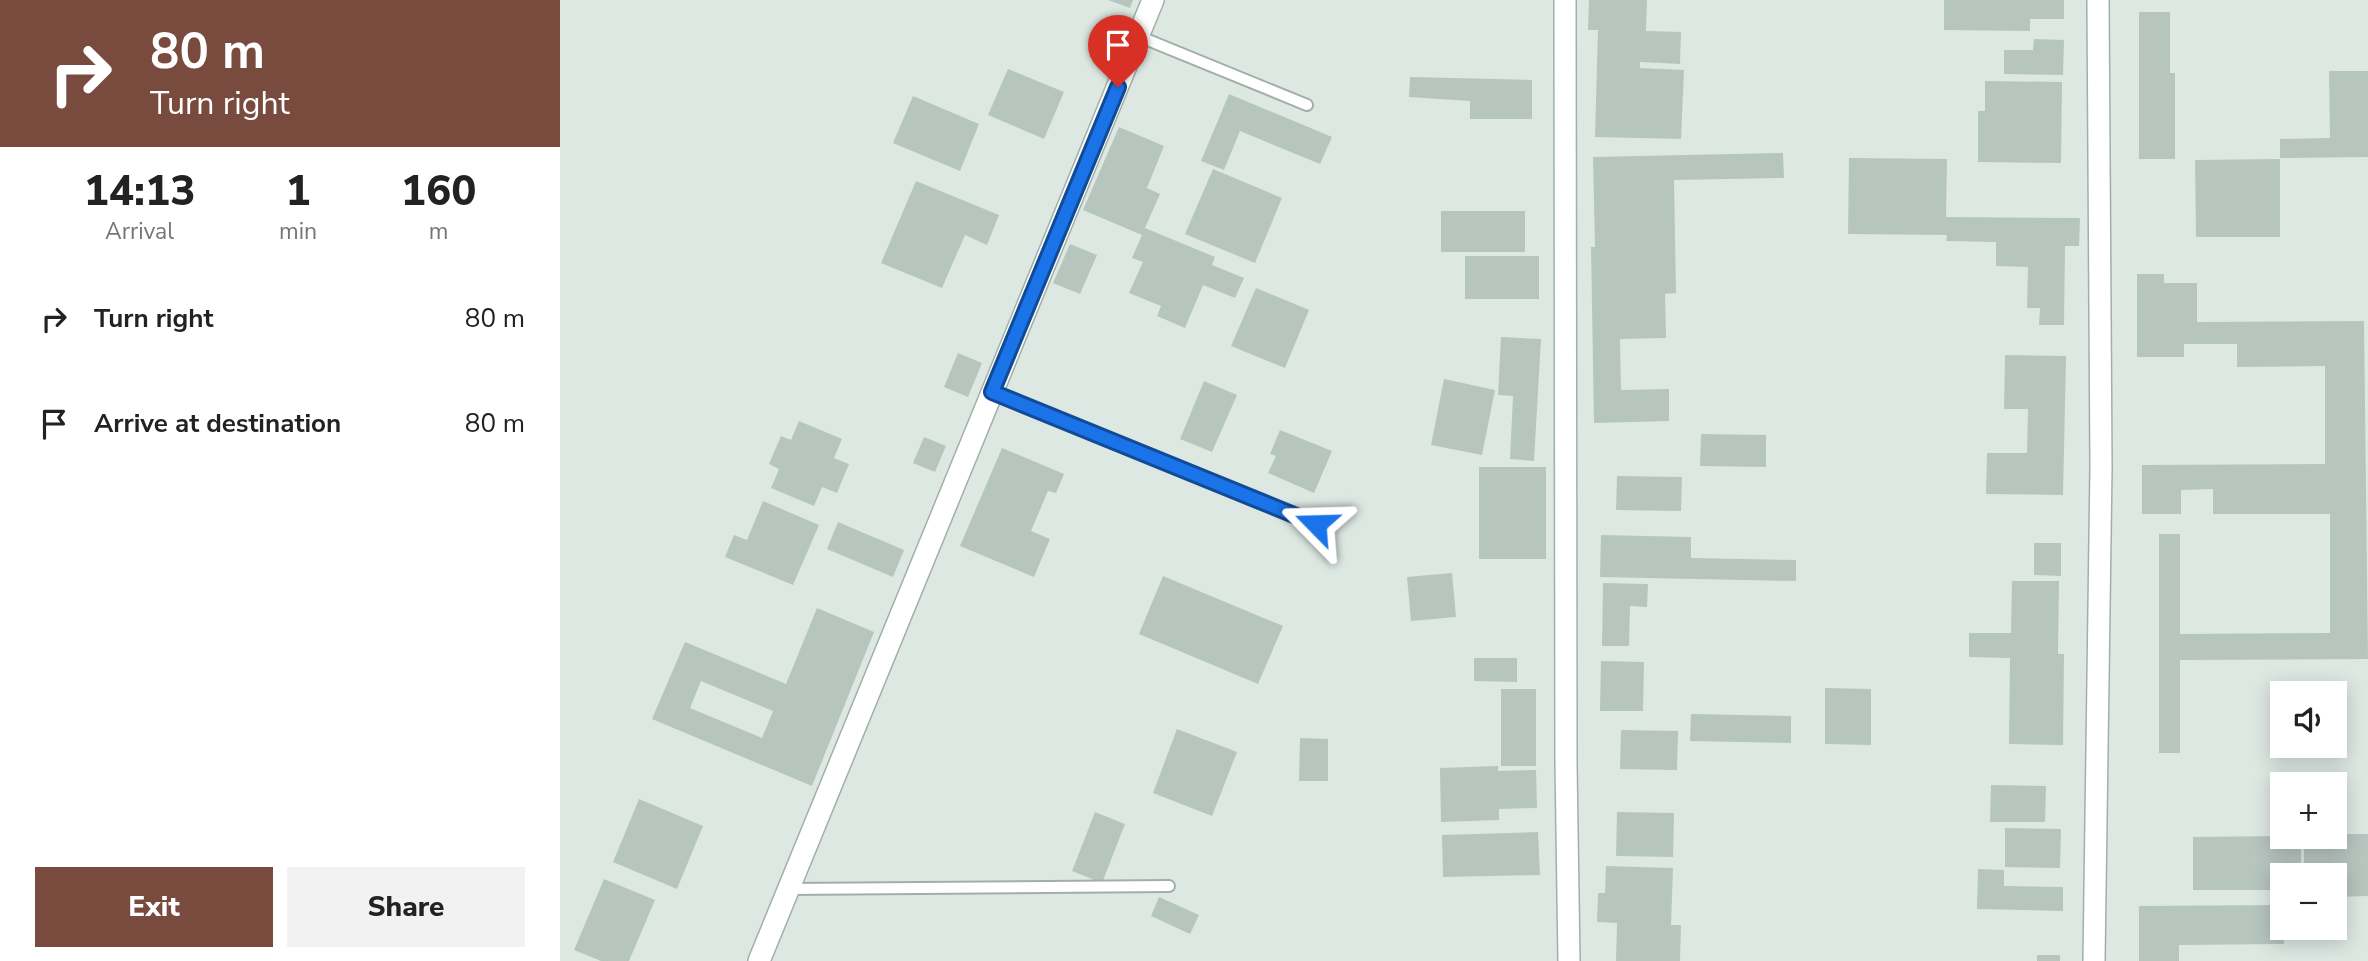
<!DOCTYPE html>
<html lang="en">
<head>
<meta charset="utf-8">
<style>
  :root { --surface:#fff; --page:#f2f2f2; --text:#222; --muted:#767676; --accent:#794a3e }
  body { margin:0; font-family:"Nunito Sans",sans-serif; background:var(--page); color:var(--text); height:100vh; display:flex; flex-direction:column; font-size:26px; white-space:nowrap }
  * { box-sizing:border-box; margin:0 }
  p { font-size:23px; color:var(--muted) }
  .icon { flex:none; width:38px; height:38px; fill:none; stroke:currentColor; stroke-width:2; stroke-linecap:round; stroke-linejoin:round }
  .map { position:relative; flex:1; overflow:hidden }
  .side { display:flex; flex-direction:column; background:var(--surface); width:560px }
  .side>* { flex:none }
  .guide { background:#794a3e; color:#fff; overflow:hidden }
  .tools { position:absolute; left:1710px; top:681px; display:grid; gap:14px }
  .tools a { display:grid; place-items:center; width:77px; height:77px; border-radius:0px; background:var(--surface); box-shadow:0 4px 18px #0003; font-size:35px }
  .pin { position:absolute; display:grid; place-items:center; width:60px; height:60px; color:#fff; margin:-72px -30px; border-radius:50% 50% 50% 0; rotate:-45deg; box-shadow:0 0 7px #0007 }
  .pin .icon { rotate:45deg }
  .me { position:absolute; width:77px; margin:-38px; rotate:292deg; stroke-linejoin:round; filter:drop-shadow(0 0 5px #0008) }
  .turn { display:flex; align-items:center; gap:24px; height:147px; padding:0 35px; font-size:32px }
  .turn .icon { width:91px; height:91px; stroke-width:2.5 }
  .turn b { display:block; font-size:49px; line-height:60px }
  .eta { display:flex; justify-content:space-evenly; align-items:center; height:119px; text-align:center }
  .eta b { font-size:42px; font-weight:800; line-height:49px }
  .button { display:flex; gap:14px; margin-top:auto; padding:14px 35px }
  .button a { flex:1; height:80px; border-radius:0px; background:var(--accent); color:#fff; font-size:28px; font-weight:800; line-height:80px; text-align:center }
  .button a+a { background:var(--page); color:var(--text) }
  ul { padding:0; list-style:none }
  li { display:flex; align-items:center; gap:21px; height:105px; padding:0 35px }
  li div { flex:1 }
  li b { display:block; font-size:26px }
  li em { font-style:normal }
  main { display:flex; flex:1; min-height:0 }
  .map>svg:first-child { display:block }
  .building { fill:#b7c5bf; fill-rule:evenodd }
  .lines { fill:none; stroke-linecap:round; stroke-linejoin:round }
  .lane-casing { stroke:#a2afa9; stroke-width:14 }
  .street-casing { stroke:#a2afa9; stroke-width:24 }
  .lane { stroke:#fff; stroke-width:10 }
  .street { stroke:#fff; stroke-width:21 }
  .route-casing { stroke:#114b97; stroke-width:18 }
  .route { stroke:#1a73e8; stroke-width:12 }
</style>
</head>
<body>
<main>
<section class="side">
<div class="guide">
<div class="turn"><svg class="icon" aria-label="right" viewBox="0 0 24 24"><path d="M7 20v-9h11M14 6l5 5-5 5"/></svg><div><b>80 m</b>Turn right</div></div>
</div>
<div class="eta">
<div><b>14:13</b><p>Arrival</p></div>
<div><b>1</b><p>min</p></div>
<div><b>160</b><p>m</p></div>
</div>
<ul>
<li><svg class="icon" aria-label="right" viewBox="0 0 24 24"><path d="M7 20v-9h11M14 6l5 5-5 5"/></svg><div><b>Turn right</b></div><em>80 m</em></li>
<li><svg class="icon" aria-label="arrive" viewBox="0 0 24 24"><path d="M6 21V4h12l-3 4 3 4H6"/></svg><div><b>Arrive at destination</b></div><em>80 m</em></li>
</ul>
<div class="button"><a>Exit</a><a>Share</a></div>
</section>
<div class="map">
<svg width="1808" height="961" viewBox="0 0 1808 961">
  <rect width="100%" height="100%" fill="#dee8e3"/>
  <path class="building" d="M 548,0 L 573,0 L 570,8 Z
    M 1029,0 L 1087,0 L 1086,31 L 1121,32 L 1120,64 L 1080,62 L 1080,68 L 1124,70 L 1121,139 L 1035,137 L 1038,30 L 1028,30 Z
    M 1384,0 L 1504,0 L 1504,19 L 1470,19 L 1470,31 L 1384,30 Z
    M 1579,12 L 1610,12 L 1610,73 L 1615,73 L 1615,159 L 1579,159 Z
    M 1474,39 L 1504,40 L 1503,75 L 1444,74 L 1444,50 L 1473,50 Z
    M 448,69 L 504,92 L 484,139 L 428,115 Z
    M 1769,71 L 1808,71 L 1808,157 L 1720,158 L 1720,139 L 1770,138 Z
    M 850,77 L 972,80 L 972,119 L 910,119 L 910,101 L 849,97 Z
    M 1425,81 L 1502,82 L 1501,163 L 1418,162 L 1418,111 L 1425,111 Z
    M 669,94 L 772,137 L 760,164 L 680,131 L 664,170 L 641,161 Z
    M 353,96 L 419,124 L 400,171 L 333,143 Z
    M 559,127 L 604,146 L 587,188 L 600,194 L 585,228 L 655,257 L 652,265 L 684,278 L 675,298 L 643,285 L 625,328 L 597,316 L 601,306 L 569,293 L 583,262 L 572,258 L 582,235 L 523,210 Z
    M 1223,153 L 1224,178 L 1114,180 L 1116,293 L 1105,294 L 1106,338 L 1060,339 L 1061,390 L 1109,389 L 1109,421 L 1034,423 L 1031,247 L 1035,247 L 1033,157 Z
    M 1289,158 L 1387,159 L 1386,217 L 1520,218 L 1519,246 L 1505,246 L 1504,325 L 1479,325 L 1480,308 L 1467,308 L 1468,267 L 1436,266 L 1436,242 L 1386,241 L 1387,235 L 1288,234 Z
    M 1720,159 L 1720,237 L 1636,237 L 1635,160 Z
    M 653,169 L 722,198 L 695,263 L 625,234 Z
    M 356,181 L 439,215 L 427,245 L 405,235 L 382,288 L 321,263 Z
    M 881,211 L 965,211 L 965,252 L 881,252 Z
    M 510,244 L 537,255 L 520,294 L 493,283 Z
    M 905,256 L 979,256 L 979,299 L 905,299 Z
    M 1577,274 L 1604,274 L 1604,283 L 1637,283 L 1637,322 L 1804,321 L 1808,659 L 1620,660 L 1620,753 L 1599,753 L 1599,534 L 1620,534 L 1620,634 L 1770,633 L 1770,514 L 1653,514 L 1653,489 L 1621,490 L 1621,514 L 1582,514 L 1582,465 L 1765,464 L 1765,366 L 1677,367 L 1677,344 L 1624,344 L 1624,357 L 1577,357 Z
    M 696,288 L 749,310 L 725,368 L 671,346 Z
    M 941,337 L 981,339 L 974,461 L 950,459 L 953,396 L 938,395 Z
    M 398,353 L 422,363 L 408,397 L 384,387 Z
    M 1445,355 L 1506,356 L 1503,495 L 1426,494 L 1427,453 L 1467,453 L 1468,409 L 1444,409 Z
    M 884,379 L 935,390 L 922,455 L 871,445 Z
    M 644,381 L 677,395 L 652,452 L 620,439 Z
    M 239,421 L 282,439 L 274,458 L 289,464 L 277,493 L 262,487 L 254,506 L 211,488 L 219,469 L 209,464 L 221,436 L 231,440 Z
    M 720,430 L 772,451 L 754,493 L 708,473 L 716,456 L 710,454 Z
    M 1141,434 L 1206,435 L 1206,467 L 1140,466 Z
    M 364,437 L 386,446 L 375,472 L 353,463 Z
    M 442,448 L 504,474 L 496,493 L 488,491 L 471,531 L 490,539 L 474,577 L 400,546 Z
    M 919,467 L 986,467 L 986,559 L 919,559 Z
    M 1057,476 L 1122,477 L 1121,511 L 1056,510 Z
    M 203,501 L 259,525 L 233,585 L 165,557 L 174,535 L 187,540 Z
    M 278,522 L 344,550 L 333,577 L 267,549 Z
    M 1041,535 L 1131,537 L 1131,558 L 1236,560 L 1236,581 L 1040,577 Z
    M 1474,543 L 1501,543 L 1501,576 L 1474,575 Z
    M 892,573 L 896,617 L 851,621 L 847,577 Z
    M 603,576 L 723,626 L 698,684 L 579,634 Z
    M 1452,581 L 1499,581 L 1498,654 L 1504,654 L 1503,745 L 1449,744 L 1450,658 L 1409,657 L 1409,633 L 1451,633 Z
    M 1043,583 L 1088,584 L 1087,607 L 1070,606 L 1069,646 L 1042,646 Z
    M 257,608 L 314,632 L 252,786 L 92,719 L 125,642 L 226,684 ZM 141,681 L 213,711 L 202,738 L 130,708 Z
    M 914,658 L 957,658 L 957,682 L 914,681 Z
    M 1041,661 L 1084,662 L 1083,711 L 1040,711 Z
    M 1265,688 L 1311,689 L 1311,745 L 1265,744 Z
    M 941,689 L 976,689 L 976,766 L 941,766 Z
    M 1131,714 L 1231,716 L 1231,743 L 1130,741 Z
    M 617,729 L 677,752 L 652,816 L 593,793 Z
    M 1061,730 L 1118,731 L 1117,770 L 1060,769 Z
    M 740,738 L 768,739 L 768,781 L 739,781 Z
    M 938,766 L 938,771 L 976,770 L 977,808 L 939,809 L 939,820 L 881,822 L 880,768 Z
    M 1431,785 L 1486,786 L 1485,822 L 1430,822 Z
    M 79,799 L 143,826 L 117,889 L 53,862 Z
    M 535,812 L 565,824 L 542,883 L 512,871 Z
    M 1057,812 L 1114,813 L 1113,857 L 1056,856 Z
    M 1445,828 L 1501,829 L 1500,868 L 1445,867 Z
    M 978,832 L 980,875 L 883,877 L 882,835 Z
    M 1774,834 L 1808,834 L 1808,896 L 1774,897 L 1774,875 L 1744,875 L 1744,836 L 1774,836 Z
    M 1722,836 L 1741,836 L 1741,875 L 1722,875 L 1722,890 L 1633,890 L 1633,837 Z
    M 1046,866 L 1113,868 L 1111,925 L 1121,925 L 1120,961 L 1056,961 L 1057,923 L 1037,922 L 1038,893 L 1045,893 Z
    M 1418,869 L 1444,870 L 1444,886 L 1503,887 L 1503,911 L 1417,909 Z
    M 44,879 L 95,900 L 69,961 L 41,961 L 14,950 Z
    M 599,897 L 639,915 L 630,934 L 591,916 Z
    M 1722,905 L 1724,944 L 1619,945 L 1619,961 L 1579,961 L 1579,906 Z
    M 1477,955 L 1500,955 L 1500,961 L 1477,961 Z"/>
  <g class="lines">
    <defs>
      <path id="lane" d="M 578,36 L 747,105
        M 432,392 L 756,524
        M 229,889 L 609,886"/>
      <path id="street" d="M 1005,0 L 1006,763 L 1009,961
        M 199,961 L 593,0
        M 1534,961 L 1541,467 L 1538,0"/>
    </defs>
    <use href="#lane" class="lane-casing"/>
    <use href="#street" class="street-casing"/>
    <use href="#lane" class="lane"/>
    <use href="#street" class="street"/>
  </g>
  <g class="lines">
    <defs>
      <path id="route" d="M 558,87 L 432,392 L 756,524"/>
    </defs>
    <use href="#route" class="route-casing"/>
    <use href="#route" class="route"/>
  </g>
</svg>
<div class="tools">
<a><svg class="icon" aria-label="sound" viewBox="0 0 24 24"><path d="M4 9h4l5-4v14l-5-4H4zM17 9q2 3 0 6"/></svg></a>
<a>+</a>
<a>−</a>
</div>
<div class="pin" style="left:558px;top:87px;background:#d93025"><svg class="icon" aria-label="arrive" viewBox="0 0 24 24"><path d="M6 21V4h12l-3 4 3 4H6"/></svg></div>
<svg class="me" style="left:756px;top:524px" viewBox="-20 -20 40 40"><path d="M0-17L14 15 0 8-14 15z" fill="#1a73e8" stroke="#fff" stroke-width="4"/></svg>
</div>
</main>
</body>
</html>
